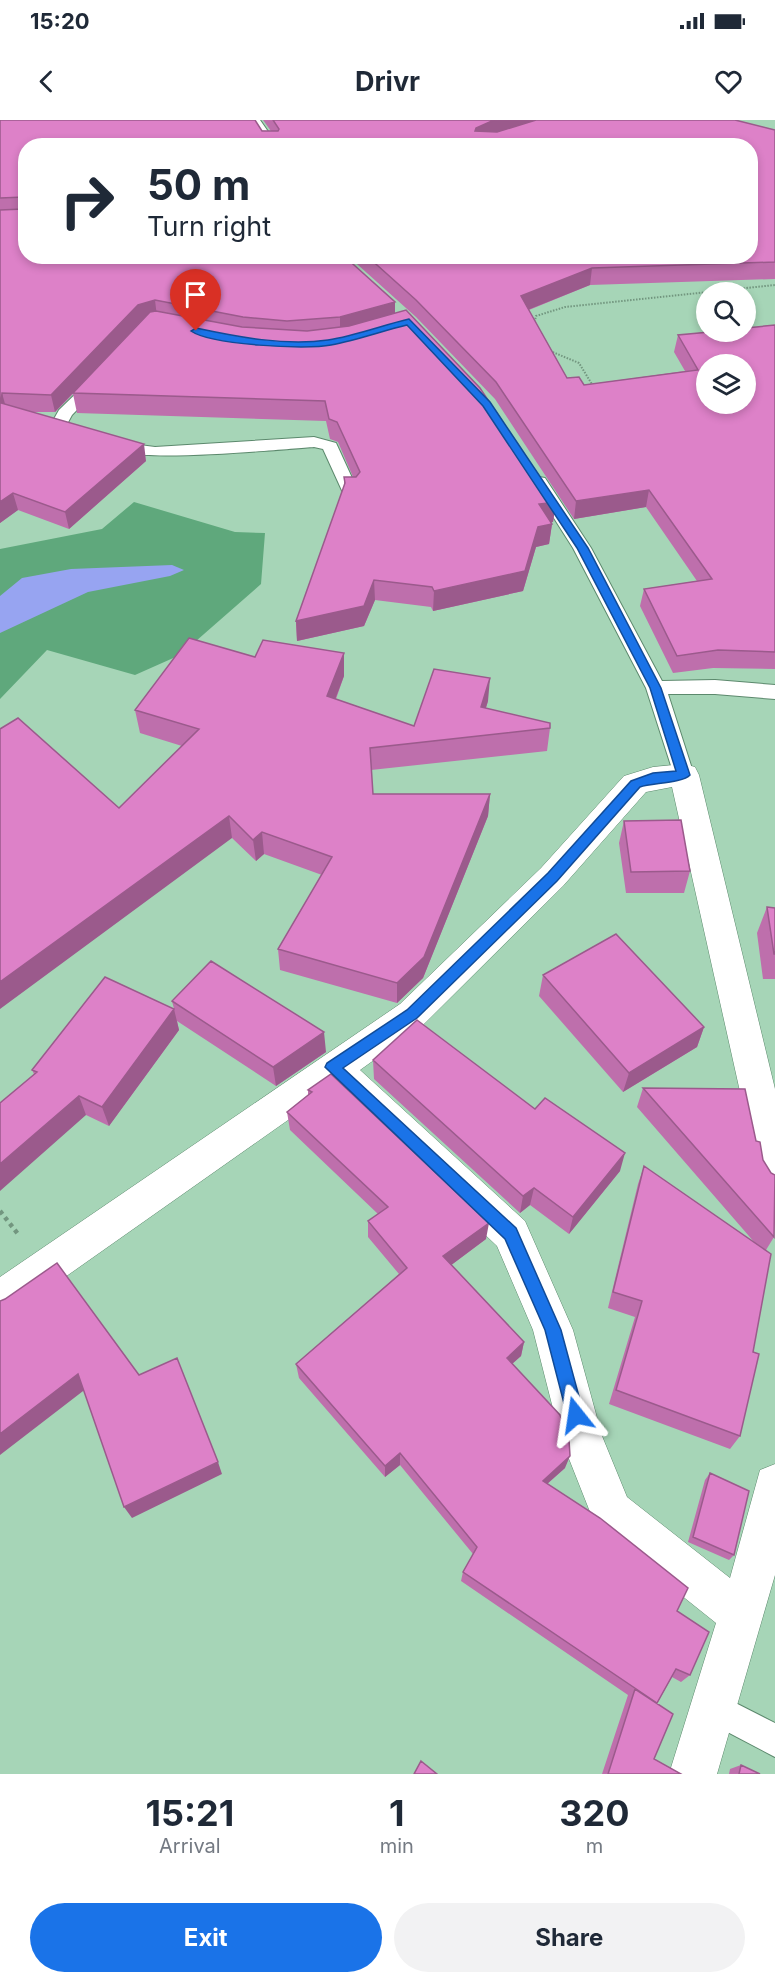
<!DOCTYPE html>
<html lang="en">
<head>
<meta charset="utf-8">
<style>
  :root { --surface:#fff; --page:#f2f2f3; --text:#1f2937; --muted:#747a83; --accent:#1a73e8 }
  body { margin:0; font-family:Inter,sans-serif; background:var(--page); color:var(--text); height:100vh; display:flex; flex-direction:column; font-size:22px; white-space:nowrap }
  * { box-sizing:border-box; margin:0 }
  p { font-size:20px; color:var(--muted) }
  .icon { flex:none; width:33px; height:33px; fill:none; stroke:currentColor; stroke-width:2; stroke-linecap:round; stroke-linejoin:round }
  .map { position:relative; height:1654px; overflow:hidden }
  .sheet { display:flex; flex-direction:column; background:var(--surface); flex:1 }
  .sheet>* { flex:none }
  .hud { position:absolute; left:18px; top:18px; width:740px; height:126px; border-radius:24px; box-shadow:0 3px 9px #0003; background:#fff; color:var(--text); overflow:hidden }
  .buttons { position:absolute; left:696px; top:162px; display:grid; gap:12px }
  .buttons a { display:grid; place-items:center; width:60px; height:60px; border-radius:50%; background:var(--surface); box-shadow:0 3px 9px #0003; font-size:30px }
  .pin { position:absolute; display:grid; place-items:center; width:51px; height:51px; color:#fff; margin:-62px -26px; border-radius:50% 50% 50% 0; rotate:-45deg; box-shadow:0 0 6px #0007 }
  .pin .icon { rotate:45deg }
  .me { position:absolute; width:66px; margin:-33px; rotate:345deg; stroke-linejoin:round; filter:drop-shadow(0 0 4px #0008) }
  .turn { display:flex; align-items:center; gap:21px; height:126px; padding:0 30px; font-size:27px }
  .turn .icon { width:78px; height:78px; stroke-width:2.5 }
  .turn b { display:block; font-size:42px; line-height:51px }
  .eta { display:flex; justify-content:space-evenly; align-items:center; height:102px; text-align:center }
  .eta b { font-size:36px; font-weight:700; line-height:42px }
  .primary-button { display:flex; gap:12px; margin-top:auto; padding:12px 30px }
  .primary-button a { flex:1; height:69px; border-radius:36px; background:var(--accent); color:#fff; font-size:24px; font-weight:700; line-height:69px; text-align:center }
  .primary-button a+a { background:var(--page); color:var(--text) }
  .status { display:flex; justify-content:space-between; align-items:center; height:42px; padding:0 30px; background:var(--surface); direction:ltr }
  .status svg { height:16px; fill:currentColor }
  header { display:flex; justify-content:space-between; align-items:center; height:78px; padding:0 30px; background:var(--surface); font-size:27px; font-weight:700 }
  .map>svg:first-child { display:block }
  .green { fill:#5fa87c }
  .water { fill:#97a4f1 }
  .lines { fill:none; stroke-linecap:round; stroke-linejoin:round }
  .lane-casing { stroke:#5c896d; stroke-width:2 }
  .street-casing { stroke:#5c896d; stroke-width:1 }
  .path-far1 { stroke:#72967f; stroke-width:2; stroke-dasharray:1.5 1.5; stroke-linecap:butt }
  .path { stroke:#72967f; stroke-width:4.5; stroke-dasharray:4 4; stroke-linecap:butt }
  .lane { fill:#fff; fill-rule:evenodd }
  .street { fill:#fff; fill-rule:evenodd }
  .wall { fill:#be6fac }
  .shaded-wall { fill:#9b5a8c }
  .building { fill:#dd81c8; stroke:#9b5a8c; stroke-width:1.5; fill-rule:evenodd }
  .route { fill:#1a73e8; stroke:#114b97; stroke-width:1.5 }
</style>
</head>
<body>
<div class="status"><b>15:20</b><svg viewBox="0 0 49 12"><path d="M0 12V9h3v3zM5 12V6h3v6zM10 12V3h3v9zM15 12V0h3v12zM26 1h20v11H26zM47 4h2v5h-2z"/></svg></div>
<header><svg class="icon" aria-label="back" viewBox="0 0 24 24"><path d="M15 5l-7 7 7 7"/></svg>Drivr<svg class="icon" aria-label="heart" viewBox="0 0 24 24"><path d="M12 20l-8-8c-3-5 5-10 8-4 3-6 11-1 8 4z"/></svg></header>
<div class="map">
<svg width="775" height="1654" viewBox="0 0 775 1654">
  <rect width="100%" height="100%" fill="#a6d5b7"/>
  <path class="green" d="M 134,382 L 235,412 L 265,413 L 261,464 L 180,535 L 135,555 L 47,530 L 0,579 L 0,429 L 102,409 Z"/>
  <path class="water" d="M 172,445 L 184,450 L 170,456 L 88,472 L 0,513 L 0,476 L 22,458 L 71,449 Z"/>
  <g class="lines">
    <defs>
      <path id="lane" d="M 248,0 L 260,0 L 278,26 L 265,26 Z
        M 97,256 L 105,261 L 72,295 L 66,306 L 86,316 L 84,319 C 71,323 57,316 50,306 L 59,290 L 92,258 Z
        M 314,317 L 336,323 L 358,371 L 356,375 L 344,375 L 323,329 L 314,327 C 284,329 122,345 108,327 L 116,322 L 155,327 Z
        M 539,357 L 545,358 L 591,428 L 662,561 L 715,560 L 775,565 L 775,579 L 715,574 L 668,574 L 694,655 L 691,660 L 684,662 L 677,660 L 674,655 L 646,568 L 573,428 L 531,362 Z
        M 710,1570 L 775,1603 L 775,1637 L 699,1597 L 694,1586 L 699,1575 Z"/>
      <path id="street" d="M 684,644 L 695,647 L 699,655 L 775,969 L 775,1074 L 762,1069 L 756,1057 L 743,985 L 672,667 L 646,672 L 563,766 L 424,904 L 360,950 L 525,1101 L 573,1210 L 602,1316 L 627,1377 L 730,1458 L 760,1350 L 775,1344 L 775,1455 L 717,1654 L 669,1654 L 716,1503 L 596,1407 L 560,1316 L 533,1210 L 497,1126 L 332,969 L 14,1193 L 0,1199 L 0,1157 L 400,884 L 541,748 L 624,656 L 653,647 Z"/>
    </defs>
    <use href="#lane" class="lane-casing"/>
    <use href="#street" class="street-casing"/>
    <path class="path-far1" d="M 534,205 L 536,196 L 565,187 L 775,165
      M 550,231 L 579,243 L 593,266"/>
    <path class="path" d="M 0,1091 L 18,1114"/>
    <use href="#lane" class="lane"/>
    <use href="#street" class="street"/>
  </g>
  <path class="wall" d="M 0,0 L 271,11 L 263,0 L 735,0 L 775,10 L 775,159 L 590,165 L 529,190 L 567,258 L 584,265 L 685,251 L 674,232 L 678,215 L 775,205 L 775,549 L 713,548 L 673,553 L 640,486 L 644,469 L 697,461 L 646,387 L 574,399 L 495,279 L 416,197 L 348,136 L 750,136 L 26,26 L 395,182 L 395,193 L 556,382 L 553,402 L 551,402 L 552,404 L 549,424 L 536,427 L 523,471 L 433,491 L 431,487 L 375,480 L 364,506 L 297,521 L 296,501 L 344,366 L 344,357 L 353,357 L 338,322 L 330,319 L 326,301 L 77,293 L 73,274 L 55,292 L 31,292 L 146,341 L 69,409 L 18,390 L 0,403 Z
    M 255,537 L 344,556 L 336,579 L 414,606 L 488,581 L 486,588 L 550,608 L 547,631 L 371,650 L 373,674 L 490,674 L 488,696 L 423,858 L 397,883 L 280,850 L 278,829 L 322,755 L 264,734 L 256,741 L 232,718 L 119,688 L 182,626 L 140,613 L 135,590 Z
    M 624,701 L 690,751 L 684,773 L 626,773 L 619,723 Z
    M 767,787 L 775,788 L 775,859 L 763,859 L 757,813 Z
    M 543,855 L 704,907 L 697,927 L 623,972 L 539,876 Z
    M 172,881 L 326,932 L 276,966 L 177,901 L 179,910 L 109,1006 L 86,995 L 34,954 L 32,950 L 174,889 Z
    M 373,940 L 620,1051 L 569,1114 L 530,1085 L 520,1093 L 374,959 Z
    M 331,954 L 486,1119 L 451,1145 L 524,1222 L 521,1236 L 512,1244 L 565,1348 L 547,1364 L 677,1491 L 690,1555 L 681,1562 L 672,1557 L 657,1584 L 654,1639 L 681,1654 L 602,1654 L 628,1575 L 461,1461 L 463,1452 L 473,1434 L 400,1345 L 385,1357 L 299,1258 L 296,1244 L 399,1154 L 368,1117 L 368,1101 L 378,1094 L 290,1010 L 287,992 L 308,975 L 308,970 Z
    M 643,968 L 774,1117 L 766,1130 L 753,1232 L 740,1316 L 730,1329 L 609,1284 L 635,1197 L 608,1188 L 638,1064 L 644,1046 L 755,1123 L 637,987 Z
    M 710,1353 L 734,1435 L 729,1440 L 688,1422 L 705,1360 Z
    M 741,1645 L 760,1654 L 729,1654 L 730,1649 Z"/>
  <path class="shaded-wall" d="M 494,0 L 548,0 L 475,24 L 476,8 Z
    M 592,148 L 590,165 L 520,193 L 521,176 Z
    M 155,180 L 157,197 L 140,202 L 55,292 L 51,275 L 138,185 Z
    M 395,182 L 395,199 L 340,214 L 340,197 Z
    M 2,273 L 7,291 L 1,283 Z
    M 144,324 L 146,341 L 69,409 L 65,392 Z
    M 649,370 L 646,387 L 574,399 L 576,381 Z
    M 13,373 L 18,390 L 0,403 L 0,382 Z
    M 556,382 L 553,402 L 537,404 L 539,384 Z
    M 552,404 L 549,424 L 536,427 L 523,471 L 433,491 L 434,471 L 538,407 Z
    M 374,460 L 375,480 L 364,506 L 297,521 L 296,501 Z
    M 344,533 L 344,556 L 328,598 L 327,576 Z
    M 490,558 L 488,581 L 479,609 L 481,587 Z
    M 490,674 L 488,696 L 423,858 L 397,883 L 397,863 Z
    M 229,696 L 232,718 L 0,889 L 0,862 Z
    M 262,712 L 264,734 L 256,741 L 253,720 Z
    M 174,889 L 179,910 L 109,1006 L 102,987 Z
    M 704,907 L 697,927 L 623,972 L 629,953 Z
    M 324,912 L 326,932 L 276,966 L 273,947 Z
    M 79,976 L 86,995 L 0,1071 L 0,1044 Z
    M 625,1033 L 620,1051 L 569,1114 L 573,1097 Z
    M 534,1068 L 530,1085 L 520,1093 L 523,1076 Z
    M 489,1103 L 486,1119 L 442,1152 L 443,1136 Z
    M 524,1222 L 521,1236 L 504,1251 L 507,1238 Z
    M 78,1254 L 87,1268 L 0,1335 L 0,1314 Z
    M 400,1333 L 400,1345 L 385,1357 L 385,1346 Z
    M 570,1336 L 565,1348 L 538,1372 L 543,1361 Z
    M 218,1342 L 222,1354 L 132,1398 L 124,1387 Z"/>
  <path class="building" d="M 0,0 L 255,0 L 262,11 L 278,11 L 279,9 L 273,0 L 494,0 L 476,8 L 475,11 L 497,12 L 536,0 L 735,0 L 775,10 L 775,142 L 592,148 L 521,176 L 567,258 L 579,257 L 584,265 L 698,250 L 678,215 L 710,212 L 746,212 L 746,208 L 775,205 L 775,532 L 718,530 L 677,536 L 644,469 L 712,459 L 649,370 L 576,381 L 496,262 L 416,180 L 367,136 L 750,136 L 750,26 L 26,26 L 26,136 L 344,136 L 395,182 L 340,197 L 287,201 L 243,197 L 155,180 L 138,185 L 51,275 L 2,273 L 1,283 L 144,324 L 65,392 L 13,373 L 0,382 L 0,90 L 23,89 L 24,77 L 0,78 ZM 706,244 L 746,244 L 746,284 L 706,284 Z
    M 406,190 L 480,268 L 556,382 L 539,384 L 552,404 L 538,407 L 525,451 L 434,471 L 432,467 L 374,460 L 364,486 L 296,501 L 345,363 L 344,357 L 356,357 L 360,352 L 337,302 L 329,299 L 325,281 L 73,273 L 150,192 L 156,191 L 242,207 L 307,211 L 349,206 Z
    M 189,518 L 255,537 L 263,520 L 344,533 L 327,576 L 414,606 L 434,549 L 490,558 L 481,587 L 550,603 L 550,608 L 370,628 L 373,674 L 490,674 L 424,837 L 397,863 L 278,829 L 332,737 L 262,712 L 253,720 L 229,696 L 0,862 L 0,609 L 18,598 L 119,688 L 199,609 L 135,590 Z
    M 681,700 L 690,751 L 631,752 L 624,701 Z
    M 767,787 L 775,788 L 775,834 L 774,834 Z
    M 616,814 L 704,907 L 629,953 L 543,855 Z
    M 211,841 L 324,912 L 273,947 L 172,881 Z
    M 105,857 L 174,889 L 102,987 L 79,976 L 0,1044 L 0,983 L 37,952 L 32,950 Z
    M 417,900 L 535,989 L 545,978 L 625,1033 L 573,1097 L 534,1068 L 523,1076 L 373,940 Z
    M 331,954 L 489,1103 L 443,1136 L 524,1222 L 507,1238 L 560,1295 L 569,1320 L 570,1336 L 543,1361 L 600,1398 L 688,1468 L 677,1491 L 709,1512 L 690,1555 L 676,1549 L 657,1583 L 463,1452 L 477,1427 L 400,1333 L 385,1346 L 296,1244 L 407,1148 L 368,1101 L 388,1087 L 287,992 L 312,972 L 308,970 Z
    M 643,968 L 745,969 L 756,1021 L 760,1022 L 763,1040 L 771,1053 L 775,1055 L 774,1117 Z
    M 644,1046 L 771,1134 L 753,1232 L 759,1234 L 740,1316 L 616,1270 L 642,1181 L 613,1172 Z
    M 57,1143 L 139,1255 L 177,1238 L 218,1342 L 124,1387 L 78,1254 L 0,1314 L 0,1181 L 5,1179 Z
    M 710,1353 L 749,1371 L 734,1435 L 693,1417 Z
    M 635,1569 L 673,1594 L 654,1639 L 681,1654 L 608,1654 Z
    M 421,1641 L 437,1654 L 414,1654 Z
    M 741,1645 L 760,1654 L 739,1654 Z"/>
  <path class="route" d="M 409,199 L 490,282 L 588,428 L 661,568 L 690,655 C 683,663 652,663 640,667 L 557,761 L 417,898 L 343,948 L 516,1108 L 561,1210 L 584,1295 L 582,1301 L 576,1303 L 570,1301 L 567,1295 L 545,1210 L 505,1119 L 325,947 L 327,943 L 407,890 L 548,753 L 631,661 L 653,653 L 676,651 L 650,568 L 577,428 L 483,286 L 407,205 C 382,211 357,220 331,225 C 306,230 211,225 191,211 L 196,208 C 238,217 285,226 328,220 C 355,216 383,205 409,199 Z"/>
</svg>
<div class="buttons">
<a><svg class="icon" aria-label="search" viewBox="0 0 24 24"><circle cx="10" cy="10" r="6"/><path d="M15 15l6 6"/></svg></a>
<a><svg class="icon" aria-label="layers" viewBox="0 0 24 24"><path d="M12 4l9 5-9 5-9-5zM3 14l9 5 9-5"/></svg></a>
</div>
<div class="pin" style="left:196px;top:211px;background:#d93025"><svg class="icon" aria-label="arrive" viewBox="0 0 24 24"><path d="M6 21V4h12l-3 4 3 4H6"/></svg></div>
<svg class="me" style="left:576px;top:1295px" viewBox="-20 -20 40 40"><path d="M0-17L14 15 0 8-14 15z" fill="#1a73e8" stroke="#fff" stroke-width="4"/></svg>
<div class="hud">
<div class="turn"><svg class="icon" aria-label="right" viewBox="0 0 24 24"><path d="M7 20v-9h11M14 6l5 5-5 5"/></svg><div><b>50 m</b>Turn right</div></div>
</div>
</div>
<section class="sheet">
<div class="eta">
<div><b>15:21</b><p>Arrival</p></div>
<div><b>1</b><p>min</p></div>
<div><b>320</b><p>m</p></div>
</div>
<div class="primary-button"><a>Exit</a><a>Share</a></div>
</section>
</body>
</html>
